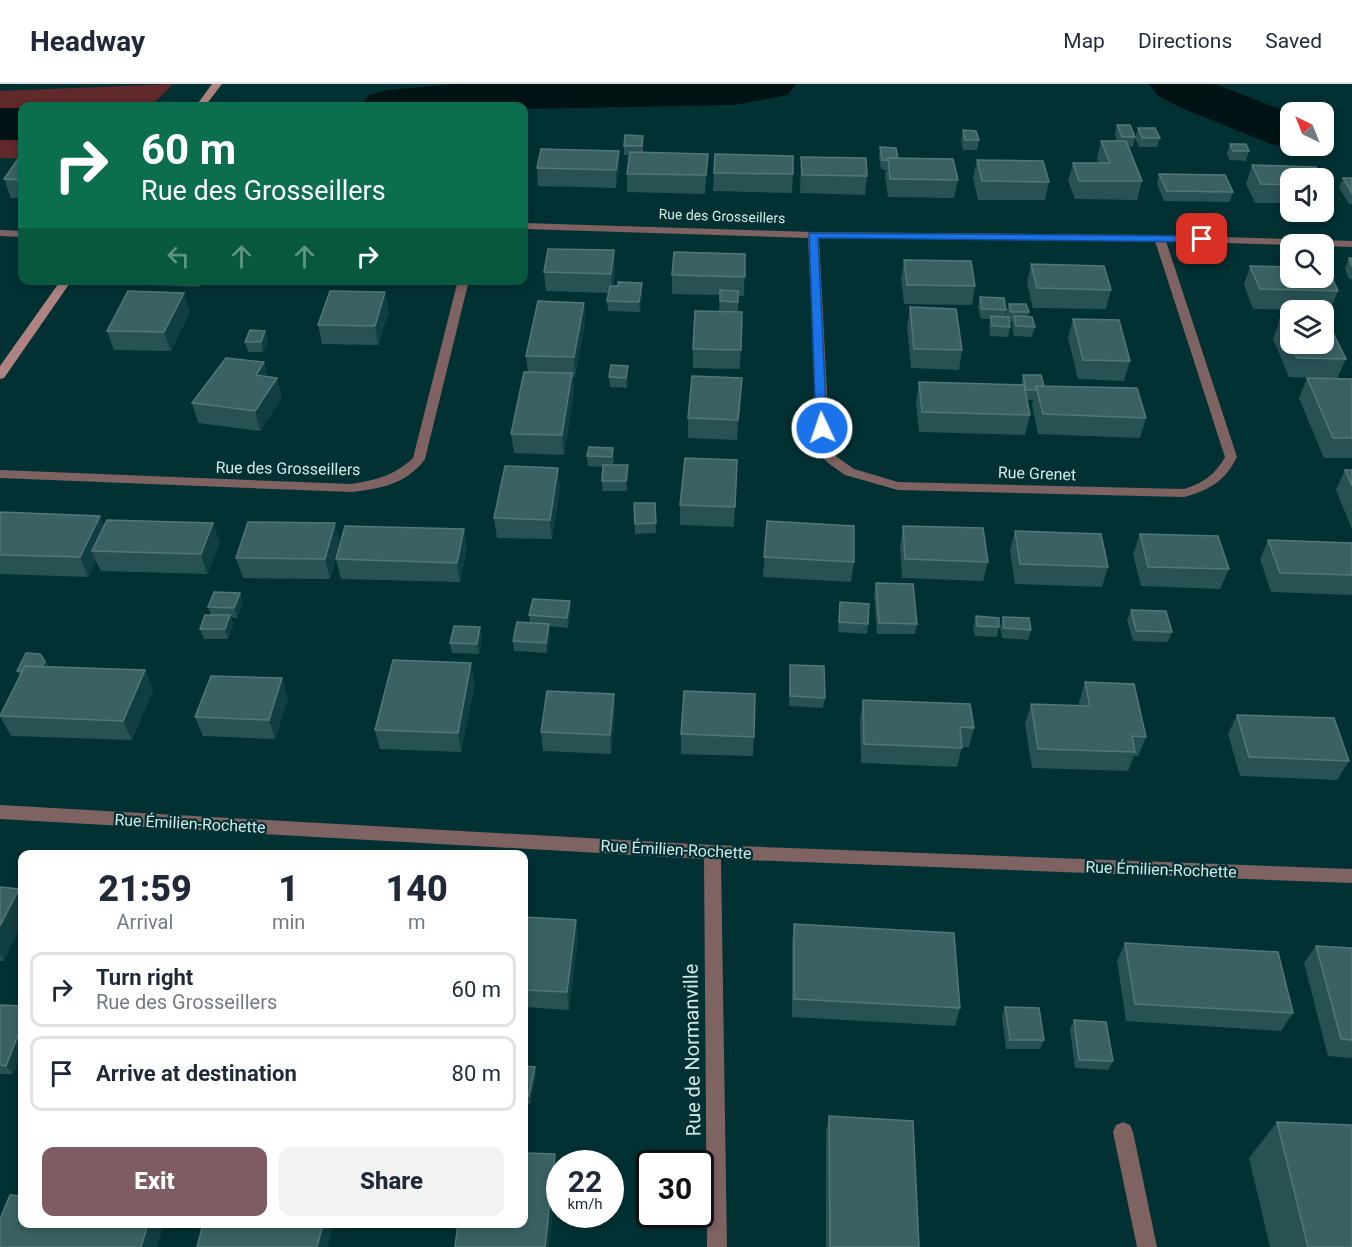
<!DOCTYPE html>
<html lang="en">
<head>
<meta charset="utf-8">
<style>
  :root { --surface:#fff; --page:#f2f2f3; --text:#1f2937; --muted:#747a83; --line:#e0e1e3; --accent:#7f5c64 }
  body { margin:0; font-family:Roboto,sans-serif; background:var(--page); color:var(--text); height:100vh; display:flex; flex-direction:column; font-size:22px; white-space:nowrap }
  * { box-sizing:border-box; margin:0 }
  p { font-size:20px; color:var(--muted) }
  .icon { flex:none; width:33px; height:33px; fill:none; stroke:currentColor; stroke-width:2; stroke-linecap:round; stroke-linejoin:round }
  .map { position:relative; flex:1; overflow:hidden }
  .sheet { position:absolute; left:18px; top:766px; width:510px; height:378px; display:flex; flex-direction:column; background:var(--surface); border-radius:12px; box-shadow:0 3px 9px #0003 }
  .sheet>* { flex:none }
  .top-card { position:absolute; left:18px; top:18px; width:510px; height:183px; border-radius:12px; box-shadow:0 3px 9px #0003; background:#0b6e4f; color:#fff; overflow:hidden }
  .needle { width:39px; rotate:317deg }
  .fabs { position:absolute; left:1280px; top:18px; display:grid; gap:12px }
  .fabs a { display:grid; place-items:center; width:54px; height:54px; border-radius:12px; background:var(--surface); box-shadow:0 3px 9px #0003; font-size:30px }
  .speed { position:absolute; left:546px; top:1066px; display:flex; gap:12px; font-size:30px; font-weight:700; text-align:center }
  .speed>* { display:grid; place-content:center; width:78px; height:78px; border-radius:50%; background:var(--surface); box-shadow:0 3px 9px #0003; line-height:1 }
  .speed small { font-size:15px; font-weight:400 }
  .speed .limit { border:3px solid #111; border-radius:9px; background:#fff; color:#111 }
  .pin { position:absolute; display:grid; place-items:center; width:51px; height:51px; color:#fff; margin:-26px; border-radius:12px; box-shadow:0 3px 9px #0006 }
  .me { position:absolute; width:66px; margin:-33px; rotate:357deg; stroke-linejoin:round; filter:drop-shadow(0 0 4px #0008) }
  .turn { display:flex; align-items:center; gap:21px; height:126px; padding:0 24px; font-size:27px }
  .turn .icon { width:78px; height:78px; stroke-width:2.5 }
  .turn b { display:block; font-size:42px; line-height:51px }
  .lanes { display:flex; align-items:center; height:57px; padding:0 24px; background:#0003; justify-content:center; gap:30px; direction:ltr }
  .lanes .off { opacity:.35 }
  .eta { display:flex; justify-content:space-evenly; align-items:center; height:102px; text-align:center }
  .eta b { font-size:36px; font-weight:800; line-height:42px }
  .cta { display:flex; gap:12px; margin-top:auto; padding:12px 24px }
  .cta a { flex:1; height:69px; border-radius:12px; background:var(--accent); color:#fff; font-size:24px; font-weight:800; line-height:69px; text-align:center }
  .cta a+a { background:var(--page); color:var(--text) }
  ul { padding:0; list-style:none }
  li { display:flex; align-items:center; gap:18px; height:75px; margin:0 12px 9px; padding:0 12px; border:3px solid var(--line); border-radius:12px }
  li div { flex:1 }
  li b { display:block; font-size:22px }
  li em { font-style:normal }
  header { display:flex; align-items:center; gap:36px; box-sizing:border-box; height:84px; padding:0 30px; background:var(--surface); border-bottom:2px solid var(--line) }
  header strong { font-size:28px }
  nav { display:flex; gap:33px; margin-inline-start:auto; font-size:21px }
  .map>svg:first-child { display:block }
  .green { fill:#60292a }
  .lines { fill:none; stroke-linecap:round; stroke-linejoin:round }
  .river { fill:#001314; fill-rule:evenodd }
  .lane { fill:#7f6362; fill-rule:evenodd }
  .street { fill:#7f6362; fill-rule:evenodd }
  .secondary { fill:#af8381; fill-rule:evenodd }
  .wall { fill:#285153 }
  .shaded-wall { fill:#113e40 }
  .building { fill:#3a6263; stroke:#527778; stroke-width:1.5 }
  .route { fill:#1a73e8; stroke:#114b97; stroke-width:1.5 }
  .labels { text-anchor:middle; stroke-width:4.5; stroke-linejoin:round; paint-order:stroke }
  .far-street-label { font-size:14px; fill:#d2e8e8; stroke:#023133 }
  .street-label { font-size:16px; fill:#d2e8e8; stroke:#023133 }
  .near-street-label { font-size:20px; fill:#d2e8e8; stroke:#023133 }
</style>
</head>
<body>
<header>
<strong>Headway</strong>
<nav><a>Map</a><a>Directions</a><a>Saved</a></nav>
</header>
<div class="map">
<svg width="1352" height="1163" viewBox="0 0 1352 1163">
  <rect width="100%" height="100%" fill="#023133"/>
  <path class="green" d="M 173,0 L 151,22 L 22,22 L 22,74 L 0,74 L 0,7 Z"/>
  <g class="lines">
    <path class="river" d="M 452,0 L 796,0 L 788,11 L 734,21 L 524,25 L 524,22 L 361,22 L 369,11 L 388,6 Z
      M 1149,0 L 1215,0 L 1290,29 L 1290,62 L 1302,62 L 1290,64 L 1271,60 L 1179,23 L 1157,11 Z
      M 0,24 L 22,24 L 22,56 L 0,56 Z"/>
    <path class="lane" d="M 1123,1038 L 1130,1041 L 1133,1048 L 1157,1163 L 1137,1163 L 1113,1048 L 1116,1041 Z"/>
    <path class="street" d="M 524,139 L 813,148 L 1159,151 L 1352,157 L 1352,163 L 1166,157 L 1237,373 C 1225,397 1210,406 1184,413 L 898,406 L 845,391 L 828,379 L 818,369 L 808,154 L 524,145 ZM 819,154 L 1155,157 L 1225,373 C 1215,391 1203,399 1184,405 L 898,398 L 854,385 L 830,368 Z
      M 0,146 L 22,147 L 22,153 L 0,152 Z
      M 458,196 L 469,196 L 425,375 C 407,400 380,405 351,408 L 0,394 L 0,386 L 351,400 C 376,396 394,392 413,374 Z
      M 0,721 L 712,761 L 1352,785 L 1352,799 L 721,775 L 727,1163 L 707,1163 L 704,775 L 0,735 Z"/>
    <path class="secondary" d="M 212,0 L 222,0 L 205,22 L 196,22 Z
      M 61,196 L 72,196 L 4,294 L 0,295 L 0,282 Z"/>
  </g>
  <path class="wall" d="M 1117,41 L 1135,53 L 1133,63 L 1128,62 L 1142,97 L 1137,116 L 1075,115 L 1068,97 L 1073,79 L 1098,79 L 1097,75 L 1101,57 L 1117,57 L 1115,50 Z
    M 1138,44 L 1160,54 L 1157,63 L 1139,63 L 1135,54 Z
    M 963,46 L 979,56 L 977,66 L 963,66 L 961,56 Z
    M 643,52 L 643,68 L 707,88 L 705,110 L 627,108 L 627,90 L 629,71 L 624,71 L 624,62 Z
    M 1230,60 L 1249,67 L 1246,77 L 1230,76 L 1227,70 Z
    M 880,63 L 898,74 L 958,96 L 954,114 L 888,113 L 885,92 L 886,86 L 881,85 L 879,73 Z
    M 619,67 L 619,86 L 616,104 L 538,102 L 537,84 Z
    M 22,69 L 22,114 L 11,114 L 4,95 Z
    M 801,73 L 867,92 L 865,111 L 800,109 Z
    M 977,76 L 1049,98 L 1045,116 L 978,116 L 973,94 Z
    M 1252,81 L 1290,94 L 1290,119 L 1255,119 L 1246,100 Z
    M 714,89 L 793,90 L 792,109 L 713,107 Z
    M 1159,90 L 1233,108 L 1230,118 L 1164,117 L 1157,100 Z
    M 1323,94 L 1327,102 L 1323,112 Z
    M 1343,94 L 1352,94 L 1352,120 L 1349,120 L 1339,103 Z
    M 614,166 L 615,185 L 613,202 L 642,209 L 640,228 L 608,227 L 607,217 L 609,209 L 546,207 L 544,188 Z
    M 745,170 L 744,212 L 738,212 L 738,228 L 719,227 L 720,211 L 672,210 L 672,191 Z
    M 1349,174 L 1352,174 L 1352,195 L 1349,195 L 1345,184 Z
    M 904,176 L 975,202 L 972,221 L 904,220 L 901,195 Z
    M 1031,180 L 1111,206 L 1106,225 L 1033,224 L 1027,199 Z
    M 1250,182 L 1338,207 L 1330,226 L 1253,225 L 1244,201 Z
    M 146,196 L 204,196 L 200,203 L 147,201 Z
    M 980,213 L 1006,226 L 1005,233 L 1007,233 L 1006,230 L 1009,220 L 1029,228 L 1028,233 L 1035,243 L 1032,253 L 1014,252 L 1012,242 L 1013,238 L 1009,238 L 1010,243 L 1008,253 L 990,252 L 989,242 L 990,235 L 981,235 L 978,223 Z
    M 584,219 L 585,238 L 575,293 L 573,293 L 574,308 L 564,371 L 514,369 L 511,350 L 528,288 L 526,272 Z
    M 910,223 L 962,266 L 959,286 L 911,284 L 907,243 Z
    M 389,227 L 378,261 L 322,260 L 318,241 Z
    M 190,228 L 171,267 L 114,266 L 107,247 Z
    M 742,228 L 740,285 L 693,284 L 693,265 Z
    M 1073,235 L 1130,277 L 1124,297 L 1078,295 L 1068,254 Z
    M 1280,236 L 1346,275 L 1337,295 L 1289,293 L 1273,255 Z
    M 265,247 L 268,257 L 263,268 L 248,268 L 245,258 Z
    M 264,278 L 267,292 L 282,313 L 260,347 L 198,339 L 192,319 Z
    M 628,282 L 628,292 L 627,304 L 610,303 L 609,293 Z
    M 1023,291 L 1044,302 L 1146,334 L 1140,354 L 1038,350 L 1032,321 L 1033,316 L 1027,316 L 1030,331 L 1025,351 L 919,348 L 916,318 L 919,298 L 1021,301 Z
    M 742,294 L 737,356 L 688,354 L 688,334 Z
    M 1307,294 L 1352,295 L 1352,374 L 1324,374 L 1299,314 Z
    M 587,372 L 614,374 L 613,381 L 628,381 L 627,407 L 602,407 L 602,397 L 603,383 L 588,382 Z
    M 737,376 L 734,443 L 680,441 L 680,421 Z
    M 1345,386 L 1352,386 L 1352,445 L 1336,406 Z
    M 560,403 L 552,455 L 497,454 L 494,434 Z
    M 634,419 L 655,419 L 656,449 L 635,450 Z
    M 0,428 L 105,441 L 220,459 L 207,490 L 101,487 L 96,477 L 88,493 L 0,490 Z
    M 767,437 L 854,478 L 851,498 L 763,493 Z
    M 903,442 L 988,478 L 983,497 L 902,494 L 900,462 Z
    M 464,445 L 467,465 L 460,498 L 341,495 L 336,475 Z
    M 1015,447 L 1108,483 L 1102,503 L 1015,500 L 1010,466 Z
    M 1140,450 L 1229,485 L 1220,505 L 1141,502 L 1133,470 Z
    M 1268,456 L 1352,459 L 1352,511 L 1271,508 L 1260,475 Z
    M 340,459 L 330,495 L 243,494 L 236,474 Z
    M 876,499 L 917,540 L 915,550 L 877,550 L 874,509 Z
    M 240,509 L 243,519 L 237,534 L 231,533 L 233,541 L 228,555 L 204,555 L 200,545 L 211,531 L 208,523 Z
    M 840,518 L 868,540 L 867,550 L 838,548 Z
    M 1131,526 L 1172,548 L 1168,558 L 1133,557 L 1127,536 Z
    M 571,527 L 568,544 L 549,542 L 550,550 L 547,569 L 514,567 L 513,557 L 530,539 L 529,531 Z
    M 976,532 L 999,543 L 997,553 L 975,552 L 973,543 Z
    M 1003,533 L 1031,546 L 1028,556 L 1002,554 L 1000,543 Z
    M 480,543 L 482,553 L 479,570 L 452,569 L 450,559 Z
    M 45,577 L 49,583 L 145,586 L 153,606 L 132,656 L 11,652 L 0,632 L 20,592 L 17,587 Z
    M 790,581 L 825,614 L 823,624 L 789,622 Z
    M 1085,598 L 1146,653 L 1138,672 L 1134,672 L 1128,687 L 1032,684 L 1025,640 L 1031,620 L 1079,622 L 1079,618 Z
    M 475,599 L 461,668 L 380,665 L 375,646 Z
    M 614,610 L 615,629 L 611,670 L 543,667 L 541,648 Z
    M 288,614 L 275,655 L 203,652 L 195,633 Z
    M 863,616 L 974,644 L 969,663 L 962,663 L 957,683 L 861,679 L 860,635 Z
    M 1237,631 L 1349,677 L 1337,696 L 1240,692 L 1228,650 Z
    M 681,650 L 754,653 L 753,672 L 681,670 Z
    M 0,803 L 4,877 L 0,877 Z
    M 524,833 L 576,836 L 578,854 L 569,926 L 524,923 Z
    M 794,840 L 960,924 L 955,942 L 792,933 L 792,858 Z
    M 1125,859 L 1293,929 L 1281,947 L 1126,937 L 1117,877 Z
    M 1316,862 L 1352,864 L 1352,974 L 1328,972 L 1304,879 Z
    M 0,921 L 22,922 L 22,967 L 13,990 L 0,990 Z
    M 1005,923 L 1044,956 L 1040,965 L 1006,965 L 1002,932 Z
    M 1074,936 L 1113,977 L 1108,986 L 1075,984 L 1070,945 Z
    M 524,982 L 536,991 L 530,1020 L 524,1019 Z
    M 829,1032 L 919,1163 L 826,1163 L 826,1048 Z
    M 1277,1038 L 1352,1163 L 1270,1163 L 1249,1074 Z"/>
  <path class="shaded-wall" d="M 619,67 L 619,86 L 616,104 L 616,86 Z
    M 708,70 L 707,88 L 705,110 L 706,91 Z
    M 614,166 L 615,185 L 612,209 L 611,190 Z
    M 199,196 L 204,196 L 200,203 Z
    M 642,199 L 642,209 L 640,228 L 639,218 Z
    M 385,208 L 389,227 L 378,261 L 375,242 Z
    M 184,209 L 190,228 L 171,267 L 164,248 Z
    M 584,219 L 585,238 L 575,293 L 574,273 Z
    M 265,247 L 268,257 L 263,268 L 261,258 Z
    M 264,278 L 269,298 L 256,291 Z
    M 628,282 L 628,292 L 627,304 L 626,294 Z
    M 572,289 L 574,308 L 564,371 L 562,351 Z
    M 277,294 L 282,313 L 260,347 L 255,327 Z
    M 742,294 L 741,314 L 737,356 L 738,336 Z
    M 628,381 L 628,391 L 627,407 L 626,397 Z
    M 558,384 L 560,403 L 552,455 L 550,436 Z
    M 100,432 L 109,451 L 92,467 L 96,477 L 88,493 L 80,473 Z
    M 213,439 L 220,459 L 207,490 L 201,470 Z
    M 335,439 L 340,459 L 330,495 L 325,475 Z
    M 464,445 L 467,465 L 460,498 L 457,479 Z
    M 240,509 L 243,519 L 237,534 L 234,524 Z
    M 570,517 L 571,527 L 568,544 L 567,534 Z
    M 230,531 L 233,541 L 228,555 L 225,545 Z
    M 549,540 L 550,550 L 547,569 L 546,559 Z
    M 480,543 L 482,553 L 479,570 L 477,560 Z
    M 45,577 L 50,587 L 40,587 Z
    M 471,579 L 475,599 L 461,668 L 458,649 Z
    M 145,586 L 153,606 L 132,656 L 123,637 Z
    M 282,594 L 288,614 L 275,655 L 269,636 Z
    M 614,610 L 615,629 L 611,670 L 610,651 Z
    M 19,805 L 22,810 L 22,839 L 4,877 L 0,871 L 0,842 Z
    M 576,836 L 578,854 L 569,926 L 567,908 Z
    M 22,941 L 22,967 L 13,990 L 6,982 Z
    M 535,983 L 536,991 L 530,1020 L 529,1012 Z
    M 525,1021 L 527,1029 L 524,1047 L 524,1030 Z
    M 555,1070 L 558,1086 L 549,1163 L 545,1163 Z
    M 148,1140 L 164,1140 L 157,1163 L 141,1163 Z
    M 323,1140 L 333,1141 L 328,1163 L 317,1163 Z"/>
  <path class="building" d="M 1117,41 L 1130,41 L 1135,53 L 1122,53 Z
    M 1138,44 L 1155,44 L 1160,54 L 1142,54 Z
    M 963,46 L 976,47 L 979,56 L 965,56 Z
    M 625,51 L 643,52 L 642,62 L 624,62 Z
    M 1101,57 L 1126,57 L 1142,97 L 1079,97 L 1073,79 L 1110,79 Z
    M 1230,60 L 1246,60 L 1249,67 L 1233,67 Z
    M 880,63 L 896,64 L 898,74 L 888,74 L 888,76 L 882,76 Z
    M 541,65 L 619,67 L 616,86 L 537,84 Z
    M 630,68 L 708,70 L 706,91 L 627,90 Z
    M 22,69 L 22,96 L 4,95 Z
    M 715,70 L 793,72 L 793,90 L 714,89 Z
    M 801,73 L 866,74 L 867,92 L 802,91 Z
    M 888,74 L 953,75 L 958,96 L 890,95 Z
    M 977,76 L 1043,77 L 1049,98 L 982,97 Z
    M 1252,81 L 1316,83 L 1323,94 L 1290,94 L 1290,101 L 1261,100 Z
    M 1159,90 L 1225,91 L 1233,108 L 1167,107 Z
    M 1323,94 L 1327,102 L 1323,101 Z
    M 1343,94 L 1352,94 L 1352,109 Z
    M 548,165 L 614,166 L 611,190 L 544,188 Z
    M 674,168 L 745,170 L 745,193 L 672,191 Z
    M 1349,174 L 1352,174 L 1352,182 Z
    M 904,176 L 971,177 L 975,202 L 907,201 Z
    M 1031,180 L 1104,182 L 1111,206 L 1037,204 Z
    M 1250,182 L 1290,183 L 1290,194 L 1323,194 L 1323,183 L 1327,183 L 1338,207 L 1260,205 Z
    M 618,198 L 642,199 L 639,218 L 607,217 L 610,202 L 618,202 Z
    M 720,206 L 738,207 L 738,218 L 720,217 Z
    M 128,207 L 184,209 L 164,248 L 107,247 Z
    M 330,207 L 385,208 L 375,242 L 318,241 Z
    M 980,213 L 1004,214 L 1006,226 L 982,225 Z
    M 538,217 L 584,219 L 574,273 L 526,272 Z
    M 1009,220 L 1026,220 L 1029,228 L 1011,228 Z
    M 910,223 L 956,225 L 962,266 L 914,265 Z
    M 695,227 L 742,228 L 741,266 L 693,265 Z
    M 991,232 L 1009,233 L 1010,243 L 992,242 Z
    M 1014,232 L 1032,233 L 1035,243 L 1016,242 Z
    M 1073,235 L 1119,236 L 1130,277 L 1083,276 Z
    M 1280,236 L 1290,236 L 1290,258 Z
    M 1323,237 L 1327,237 L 1346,275 L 1297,274 L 1290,260 L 1323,260 Z
    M 250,246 L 265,247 L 261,258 L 245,258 Z
    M 226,274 L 264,278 L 256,291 L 277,294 L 255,327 L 192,319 Z
    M 611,281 L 628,282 L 626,294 L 609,293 Z
    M 524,288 L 572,289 L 562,351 L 511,350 Z
    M 1023,291 L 1041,291 L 1044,302 L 1036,302 L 1036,306 L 1026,306 Z
    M 692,292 L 742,294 L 738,336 L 688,334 Z
    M 1307,294 L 1352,295 L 1352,354 L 1333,354 Z
    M 919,298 L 1024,301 L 1030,331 L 922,328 Z
    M 1036,302 L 1137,304 L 1146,334 L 1043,330 Z
    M 589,363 L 613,364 L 612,373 L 587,372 Z
    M 685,374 L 737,376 L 735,423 L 680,421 Z
    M 603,381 L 628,381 L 626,397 L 602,397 Z
    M 505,382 L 558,384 L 550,436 L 494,434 Z
    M 1345,386 L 1352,386 L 1352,402 Z
    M 634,419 L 655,419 L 656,439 L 635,440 Z
    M 0,428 L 100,432 L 80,473 L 0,471 Z
    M 107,436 L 213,439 L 201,470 L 92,467 Z
    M 767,437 L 854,442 L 854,478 L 764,473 Z
    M 248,438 L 335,439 L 325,475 L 236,474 Z
    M 345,442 L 464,445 L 457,479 L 336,475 Z
    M 903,442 L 983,444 L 988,478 L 905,475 Z
    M 1015,447 L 1101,450 L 1108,483 L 1020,480 Z
    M 1140,450 L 1218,452 L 1229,485 L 1148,483 Z
    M 1268,456 L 1352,459 L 1352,491 L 1280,489 Z
    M 876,499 L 913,500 L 917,540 L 879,539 Z
    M 214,508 L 240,509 L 234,524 L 208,523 Z
    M 533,515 L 570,517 L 567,534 L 529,531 Z
    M 840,518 L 869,520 L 868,540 L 839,538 Z
    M 1131,526 L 1166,527 L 1172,548 L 1136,547 Z
    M 205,531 L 230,531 L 225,545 L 200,545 Z
    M 976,532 L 999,534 L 999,543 L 977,542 Z
    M 1003,533 L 1029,534 L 1031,546 L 1004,544 Z
    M 517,538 L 549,540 L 546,559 L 513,557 Z
    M 454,542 L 480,543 L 477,560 L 450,559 Z
    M 26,569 L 40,570 L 45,577 L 42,583 L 25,582 L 23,587 L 17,587 Z
    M 393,576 L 471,579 L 458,649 L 375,646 Z
    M 790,581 L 824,582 L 825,614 L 790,612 Z
    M 25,582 L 145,586 L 123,637 L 0,632 Z
    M 211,592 L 282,594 L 269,636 L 195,633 Z
    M 1085,598 L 1134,600 L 1146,653 L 1132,652 L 1135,668 L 1038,665 L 1031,620 L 1090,622 Z
    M 547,607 L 614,610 L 610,651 L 541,648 Z
    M 684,607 L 755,610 L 754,653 L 681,650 Z
    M 863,616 L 970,620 L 974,644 L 960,643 L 962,664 L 864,660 Z
    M 1237,631 L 1334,634 L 1349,677 L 1249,673 Z
    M 0,803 L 19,805 L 0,842 Z
    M 524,833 L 576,836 L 567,908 L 524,906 Z
    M 794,840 L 954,849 L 960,924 L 794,915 Z
    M 1125,859 L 1278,868 L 1293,929 L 1135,920 Z
    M 1316,862 L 1352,864 L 1352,956 L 1341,955 Z
    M 0,921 L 22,922 L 22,941 L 6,982 L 0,981 Z
    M 1005,923 L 1039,924 L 1044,956 L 1010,956 Z
    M 1074,936 L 1106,938 L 1113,977 L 1079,976 Z
    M 524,982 L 535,983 L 529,1012 L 524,1011 Z
    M 829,1032 L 913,1037 L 919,1163 L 830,1163 Z
    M 1277,1038 L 1352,1041 L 1352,1163 L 1308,1163 Z
    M 524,1069 L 555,1070 L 545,1163 L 455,1163 L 458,1140 L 524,1140 Z
    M 10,1111 L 22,1112 L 22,1140 L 148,1140 L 141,1163 L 0,1163 L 0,1135 Z
    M 203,1140 L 323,1140 L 317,1163 L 197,1163 Z"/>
  <path class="route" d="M 809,149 L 1202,152 L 1207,155 L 1202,158 L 818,154 L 827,344 L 822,348 L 816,344 Z"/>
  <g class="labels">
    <g class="far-street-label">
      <text transform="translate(722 132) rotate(2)" y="5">Rue des Grosseillers</text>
    </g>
    <g class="street-label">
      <text transform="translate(288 384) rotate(1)" y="6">Rue des Grosseillers</text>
      <text transform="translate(1037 389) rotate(2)" y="6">Rue Grenet</text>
      <text transform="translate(190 739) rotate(3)" y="6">Rue Émilien-Rochette</text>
      <text transform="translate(676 765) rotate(3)" y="6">Rue Émilien-Rochette</text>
      <text transform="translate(1161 785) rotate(2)" y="6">Rue Émilien-Rochette</text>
    </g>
    <g class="near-street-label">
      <text transform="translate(692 966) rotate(-91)" y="7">Rue de Normanville</text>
    </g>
  </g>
</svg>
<div class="fabs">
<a><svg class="needle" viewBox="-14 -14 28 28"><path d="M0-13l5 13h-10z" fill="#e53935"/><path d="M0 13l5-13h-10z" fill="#747a83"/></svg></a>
<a><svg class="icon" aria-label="sound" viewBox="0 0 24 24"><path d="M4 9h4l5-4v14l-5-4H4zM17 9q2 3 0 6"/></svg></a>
<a><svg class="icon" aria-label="search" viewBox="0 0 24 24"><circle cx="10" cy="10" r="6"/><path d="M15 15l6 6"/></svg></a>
<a><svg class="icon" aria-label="layers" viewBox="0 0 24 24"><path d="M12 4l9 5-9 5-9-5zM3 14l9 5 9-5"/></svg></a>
</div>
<div class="speed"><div>22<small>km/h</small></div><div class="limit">30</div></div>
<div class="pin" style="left:1202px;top:155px;background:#d93025"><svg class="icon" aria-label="arrive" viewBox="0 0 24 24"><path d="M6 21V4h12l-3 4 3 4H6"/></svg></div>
<svg class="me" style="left:822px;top:344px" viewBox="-20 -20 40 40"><circle r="17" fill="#1a73e8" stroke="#fff" stroke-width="3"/><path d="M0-11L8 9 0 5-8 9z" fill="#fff"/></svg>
<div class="top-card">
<div class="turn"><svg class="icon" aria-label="right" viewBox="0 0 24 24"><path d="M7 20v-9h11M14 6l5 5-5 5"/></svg><div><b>60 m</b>Rue des Grosseillers</div></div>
<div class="lanes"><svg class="icon off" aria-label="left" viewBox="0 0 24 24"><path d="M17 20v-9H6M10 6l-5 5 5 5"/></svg><svg class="icon off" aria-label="ahead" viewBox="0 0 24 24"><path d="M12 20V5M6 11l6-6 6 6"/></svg><svg class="icon off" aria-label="ahead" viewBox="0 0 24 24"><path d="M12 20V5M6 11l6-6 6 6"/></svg><svg class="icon" aria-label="right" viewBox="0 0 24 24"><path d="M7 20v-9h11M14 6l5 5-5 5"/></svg></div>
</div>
<section class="sheet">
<div class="eta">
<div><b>21:59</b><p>Arrival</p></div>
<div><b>1</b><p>min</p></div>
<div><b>140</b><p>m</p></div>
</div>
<ul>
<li><svg class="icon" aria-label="right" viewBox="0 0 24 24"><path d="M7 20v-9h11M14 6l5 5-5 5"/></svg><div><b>Turn right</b><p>Rue des Grosseillers</p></div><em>60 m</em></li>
<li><svg class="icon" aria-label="arrive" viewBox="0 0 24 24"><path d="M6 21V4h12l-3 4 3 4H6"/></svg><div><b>Arrive at destination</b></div><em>80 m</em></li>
</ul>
<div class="cta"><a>Exit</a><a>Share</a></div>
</section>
</div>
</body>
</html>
